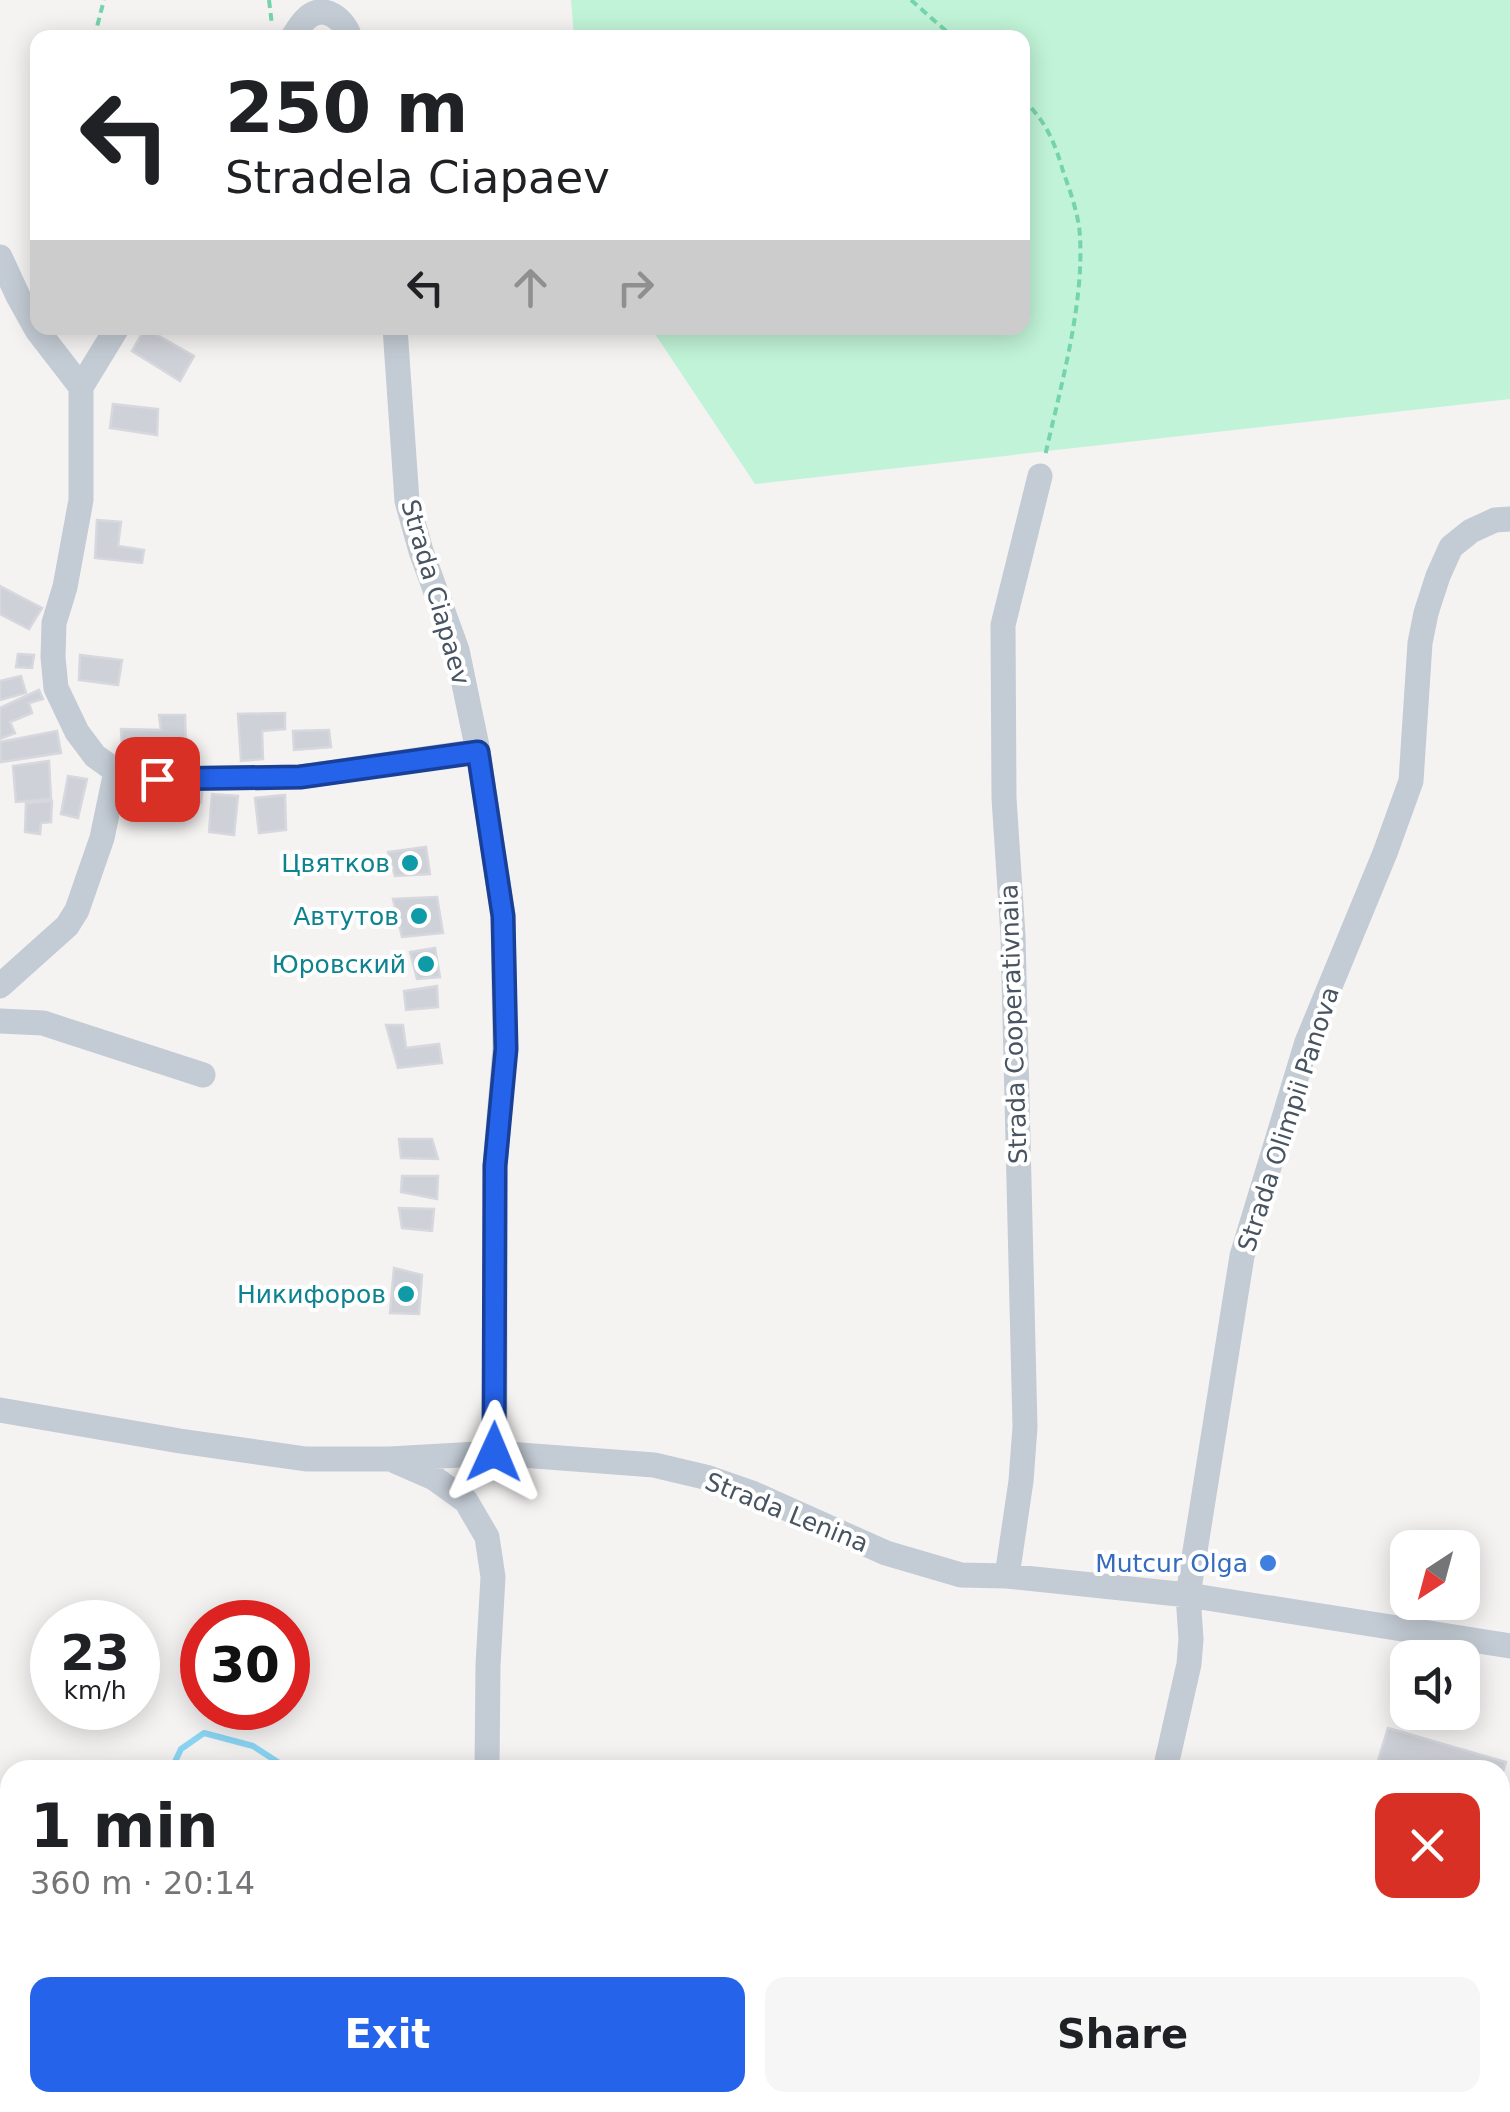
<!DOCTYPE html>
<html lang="en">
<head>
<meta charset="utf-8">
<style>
  :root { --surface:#fff; --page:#f6f6f6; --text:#202124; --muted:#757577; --accent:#2563eb }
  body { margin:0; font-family:"DejaVu Sans",sans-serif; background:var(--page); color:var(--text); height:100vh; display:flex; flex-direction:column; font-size:38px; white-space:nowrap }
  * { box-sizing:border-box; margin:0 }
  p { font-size:32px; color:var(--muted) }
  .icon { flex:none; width:55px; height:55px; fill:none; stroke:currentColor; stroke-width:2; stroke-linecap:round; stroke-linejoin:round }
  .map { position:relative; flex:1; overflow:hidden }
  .side { position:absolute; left:0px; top:1760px; width:1510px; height:352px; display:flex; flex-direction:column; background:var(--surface); border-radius:30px 30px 0 0; box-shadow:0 5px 25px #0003 }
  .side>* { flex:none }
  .banner { position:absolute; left:30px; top:30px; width:1000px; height:305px; border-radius:20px; box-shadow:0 5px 25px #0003; background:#fff; color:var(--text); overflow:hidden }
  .needle { width:65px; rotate:216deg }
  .controls { position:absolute; left:1390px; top:1530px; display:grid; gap:20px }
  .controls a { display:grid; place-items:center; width:90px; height:90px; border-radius:20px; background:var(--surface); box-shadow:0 5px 25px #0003; font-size:50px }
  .speed { position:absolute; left:30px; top:1600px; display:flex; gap:20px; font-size:50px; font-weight:700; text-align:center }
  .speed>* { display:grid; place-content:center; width:130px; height:130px; border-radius:50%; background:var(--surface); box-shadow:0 5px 25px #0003; line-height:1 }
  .speed small { font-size:25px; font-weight:400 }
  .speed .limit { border:15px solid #d22; background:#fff; color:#111 }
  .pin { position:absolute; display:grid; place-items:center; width:85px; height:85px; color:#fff; margin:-42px; border-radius:20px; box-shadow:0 5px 15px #0006 }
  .me { position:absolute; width:110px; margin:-55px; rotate:1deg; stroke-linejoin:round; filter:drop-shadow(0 0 8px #0008) }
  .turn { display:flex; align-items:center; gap:35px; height:210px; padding:0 30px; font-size:45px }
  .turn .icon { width:130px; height:130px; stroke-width:2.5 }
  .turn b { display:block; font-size:70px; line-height:85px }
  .lanes { display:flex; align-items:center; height:95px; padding:0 30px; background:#0003; justify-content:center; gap:50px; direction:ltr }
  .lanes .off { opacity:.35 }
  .round { display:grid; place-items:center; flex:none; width:105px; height:105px; border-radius:20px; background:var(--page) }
  .overview { display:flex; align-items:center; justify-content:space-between; height:170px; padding:0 30px }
  h1 { font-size:60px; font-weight:700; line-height:75px }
  .primary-button { display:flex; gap:20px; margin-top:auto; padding:20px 30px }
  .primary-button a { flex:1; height:115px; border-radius:20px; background:var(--accent); color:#fff; font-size:40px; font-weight:700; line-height:115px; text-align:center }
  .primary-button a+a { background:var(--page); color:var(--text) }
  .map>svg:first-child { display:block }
  .green { fill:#c0f3d7 }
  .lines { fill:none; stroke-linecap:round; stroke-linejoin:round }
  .stream { stroke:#8ad5f3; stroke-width:6 }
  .building { fill:#ced1d7; stroke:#d6d8de; stroke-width:2.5 }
  .path { stroke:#75d4ac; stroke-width:4; stroke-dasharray:8 5; stroke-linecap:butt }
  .minor { stroke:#c3cbd4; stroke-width:25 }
  .route-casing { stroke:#184099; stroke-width:25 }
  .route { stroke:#2563eb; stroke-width:18 }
  .culture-dot { fill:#0f9aa8; stroke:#fff; stroke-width:4 }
  .shop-dot { fill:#3f7fe0; stroke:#fff; stroke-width:4 }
  .labels { text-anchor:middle; stroke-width:8; stroke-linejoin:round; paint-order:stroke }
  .street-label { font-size:25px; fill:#485461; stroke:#fff }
  .culture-label { font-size:25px; fill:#0d838f; stroke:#fff; text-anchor:end }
  .shop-label { font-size:25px; fill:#366cbe; stroke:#fff; text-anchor:end }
</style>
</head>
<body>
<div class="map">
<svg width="1510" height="2112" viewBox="0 0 1510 2112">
  <rect width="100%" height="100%" fill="#f5f2f2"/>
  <path class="green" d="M 571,0 L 1510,0 L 1510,399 L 755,484 L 651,328 L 1022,328 L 1022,38 L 574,37 Z"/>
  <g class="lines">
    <path class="stream" d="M 171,1770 L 181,1749 L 204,1733 L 253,1746 L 290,1770
      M 1500,1888 L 1510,1901
      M 0,1923 L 10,1922"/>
  </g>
  <path class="building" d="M 145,328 L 194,356 L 180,381 L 132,351 Z
    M 113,404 L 158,409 L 157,435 L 110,428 Z
    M 97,520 L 121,522 L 118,546 L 144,550 L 142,563 L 95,558 Z
    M 0,586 L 42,608 L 29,629 L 0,614 Z
    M 18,654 L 34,655 L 32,668 L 16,667 Z
    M 80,655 L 122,660 L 118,685 L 79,680 Z
    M 21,676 L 26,693 L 0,700 L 0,681 Z
    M 39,690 L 43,699 L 29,703 L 32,713 L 10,722 L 15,733 L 0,739 L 0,708 Z
    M 285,713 L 285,729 L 262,731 L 263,759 L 241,761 L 238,714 Z
    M 159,715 L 185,715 L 186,747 L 122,746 L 121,729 L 161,730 Z
    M 329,730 L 331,747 L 294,750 L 293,731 Z
    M 57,731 L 61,753 L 1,762 L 0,742 Z
    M 49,761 L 51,799 L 16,802 L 13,766 Z
    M 68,776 L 87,779 L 78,818 L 61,814 Z
    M 183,791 L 202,791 L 201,803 L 183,803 Z
    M 168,792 L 166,819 L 148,818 L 150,793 Z
    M 212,794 L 238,796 L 234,835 L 209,832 Z
    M 285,795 L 286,830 L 259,833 L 255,798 Z
    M 52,801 L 51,822 L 41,823 L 40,834 L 25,832 L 26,803 Z
    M 426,847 L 430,874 L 395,876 L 388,852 Z
    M 437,897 L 443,933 L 402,937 L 393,899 Z
    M 435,948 L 440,977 L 417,979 L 410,952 Z
    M 437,986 L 438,1007 L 406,1010 L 404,991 Z
    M 386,1025 L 403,1025 L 406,1048 L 439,1044 L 442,1063 L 398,1068 Z
    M 399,1139 L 432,1139 L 438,1159 L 401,1158 Z
    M 402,1176 L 438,1176 L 437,1199 L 401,1192 Z
    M 399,1208 L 434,1209 L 432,1231 L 402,1228 Z
    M 394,1268 L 422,1275 L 419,1314 L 390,1313 Z
    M 1388,1728 L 1506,1762 L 1500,1781 L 1500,1770 L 1398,1770 L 1377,1764 Z"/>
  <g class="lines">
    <path class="path" d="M 269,0 L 272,25
      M 911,0 L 954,38
      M 94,38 L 104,0
      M 1022,99 C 1045,119 1055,143 1063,171 C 1070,191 1079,215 1080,237 C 1084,306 1060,389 1045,456
      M 1500,1979 L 1510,1980"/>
    <path class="minor" d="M 292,38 C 297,31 301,23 307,18 C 324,2 345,20 350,38
      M 0,257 L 18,296 L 37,330 L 81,387
      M 117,328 L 81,387 L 81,500 L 65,587 L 54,623 L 53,657 L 56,688 L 77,732 L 95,756 L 116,771 L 157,779 L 300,777 L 478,751
      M 395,328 L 407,501 L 421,551 L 457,650 L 478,751 L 503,916 L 505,1049 L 495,1166 L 495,1453
      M 0,986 L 67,926 L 77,910 L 102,838 L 116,771
      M 0,1021 L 43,1023 L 203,1075
      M 0,1410 L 180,1441 L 306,1459 L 390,1459 L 495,1453 L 654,1465 L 709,1478 L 752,1493 L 886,1553 L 961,1575 L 1007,1576 L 1188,1595 L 1510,1646
      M 395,1461 L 434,1478 L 466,1501 L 487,1537 L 493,1577 L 488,1665 L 487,1770
      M 1007,1576 L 1021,1481 L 1025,1427 L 1013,936 L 1004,798 L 1003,625 L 1040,476
      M 1165,1770 L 1189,1664 L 1191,1639 L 1188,1595 L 1242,1256 L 1307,1042 L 1385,853 L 1411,781 L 1420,643 L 1426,613 L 1438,576 L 1451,547 L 1471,531 L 1495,520 L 1510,519
      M 526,2102 L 528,2112
      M 679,2112 L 692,2104
      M 1127,2112 L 1128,2102
      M 1412,2112 L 1415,2102"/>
  </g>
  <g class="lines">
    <defs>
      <path id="route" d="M 157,779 L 300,777 L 478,752 L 503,916 L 506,1049 L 495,1166 L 494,1452"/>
    </defs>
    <use href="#route" class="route-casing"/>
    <use href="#route" class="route"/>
  </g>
  <g class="culture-dot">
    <circle cx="410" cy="863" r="10"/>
    <circle cx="419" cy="916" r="10"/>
    <circle cx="426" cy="964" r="10"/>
    <circle cx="406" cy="1294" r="10"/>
  </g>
  <circle class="shop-dot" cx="1268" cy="1563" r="10"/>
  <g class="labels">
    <g class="street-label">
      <text transform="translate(436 592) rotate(74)" y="9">Strada Ciapaev</text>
      <text transform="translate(1013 1024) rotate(-92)" y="9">Strada Cooperativnaia</text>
      <text transform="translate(1288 1119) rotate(-72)" y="9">Strada Olimpii Panova</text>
      <text transform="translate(787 1512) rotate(22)" y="9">Strada Lenina</text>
    </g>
    <g class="culture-label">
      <text x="390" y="872">Цвятков</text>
      <text x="399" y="925">Автутов</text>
      <text x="406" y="973">Юровский</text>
      <text x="386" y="1303">Никифоров</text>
    </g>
    <g class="shop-label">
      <text x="1248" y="1572">Mutcur Olga</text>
    </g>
  </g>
</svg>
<div class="controls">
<a><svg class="needle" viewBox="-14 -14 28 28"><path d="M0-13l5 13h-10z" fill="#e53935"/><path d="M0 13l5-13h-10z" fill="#757577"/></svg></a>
<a><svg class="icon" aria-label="sound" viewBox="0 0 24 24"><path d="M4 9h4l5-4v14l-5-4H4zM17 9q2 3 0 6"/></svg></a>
</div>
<div class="speed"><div>23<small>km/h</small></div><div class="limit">30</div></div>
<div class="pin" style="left:157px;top:779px;background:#d93025"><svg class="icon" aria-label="arrive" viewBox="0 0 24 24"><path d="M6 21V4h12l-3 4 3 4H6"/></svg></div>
<svg class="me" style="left:494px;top:1452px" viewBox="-20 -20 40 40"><path d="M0-17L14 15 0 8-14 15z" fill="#2563eb" stroke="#fff" stroke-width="4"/></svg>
<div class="banner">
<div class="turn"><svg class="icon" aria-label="left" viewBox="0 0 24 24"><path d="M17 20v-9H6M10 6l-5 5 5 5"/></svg><div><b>250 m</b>Stradela Ciapaev</div></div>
<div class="lanes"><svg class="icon" aria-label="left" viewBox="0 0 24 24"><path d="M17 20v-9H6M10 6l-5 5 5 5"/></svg><svg class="icon off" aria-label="ahead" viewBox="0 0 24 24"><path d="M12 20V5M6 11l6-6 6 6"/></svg><svg class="icon off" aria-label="right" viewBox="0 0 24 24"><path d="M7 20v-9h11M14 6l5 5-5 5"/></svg></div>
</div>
<section class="side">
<div class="overview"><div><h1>1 min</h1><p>360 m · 20:14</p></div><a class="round" style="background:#d93025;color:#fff"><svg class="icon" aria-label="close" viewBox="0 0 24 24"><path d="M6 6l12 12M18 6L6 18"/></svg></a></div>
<div class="primary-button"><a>Exit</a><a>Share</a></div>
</section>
</div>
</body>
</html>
